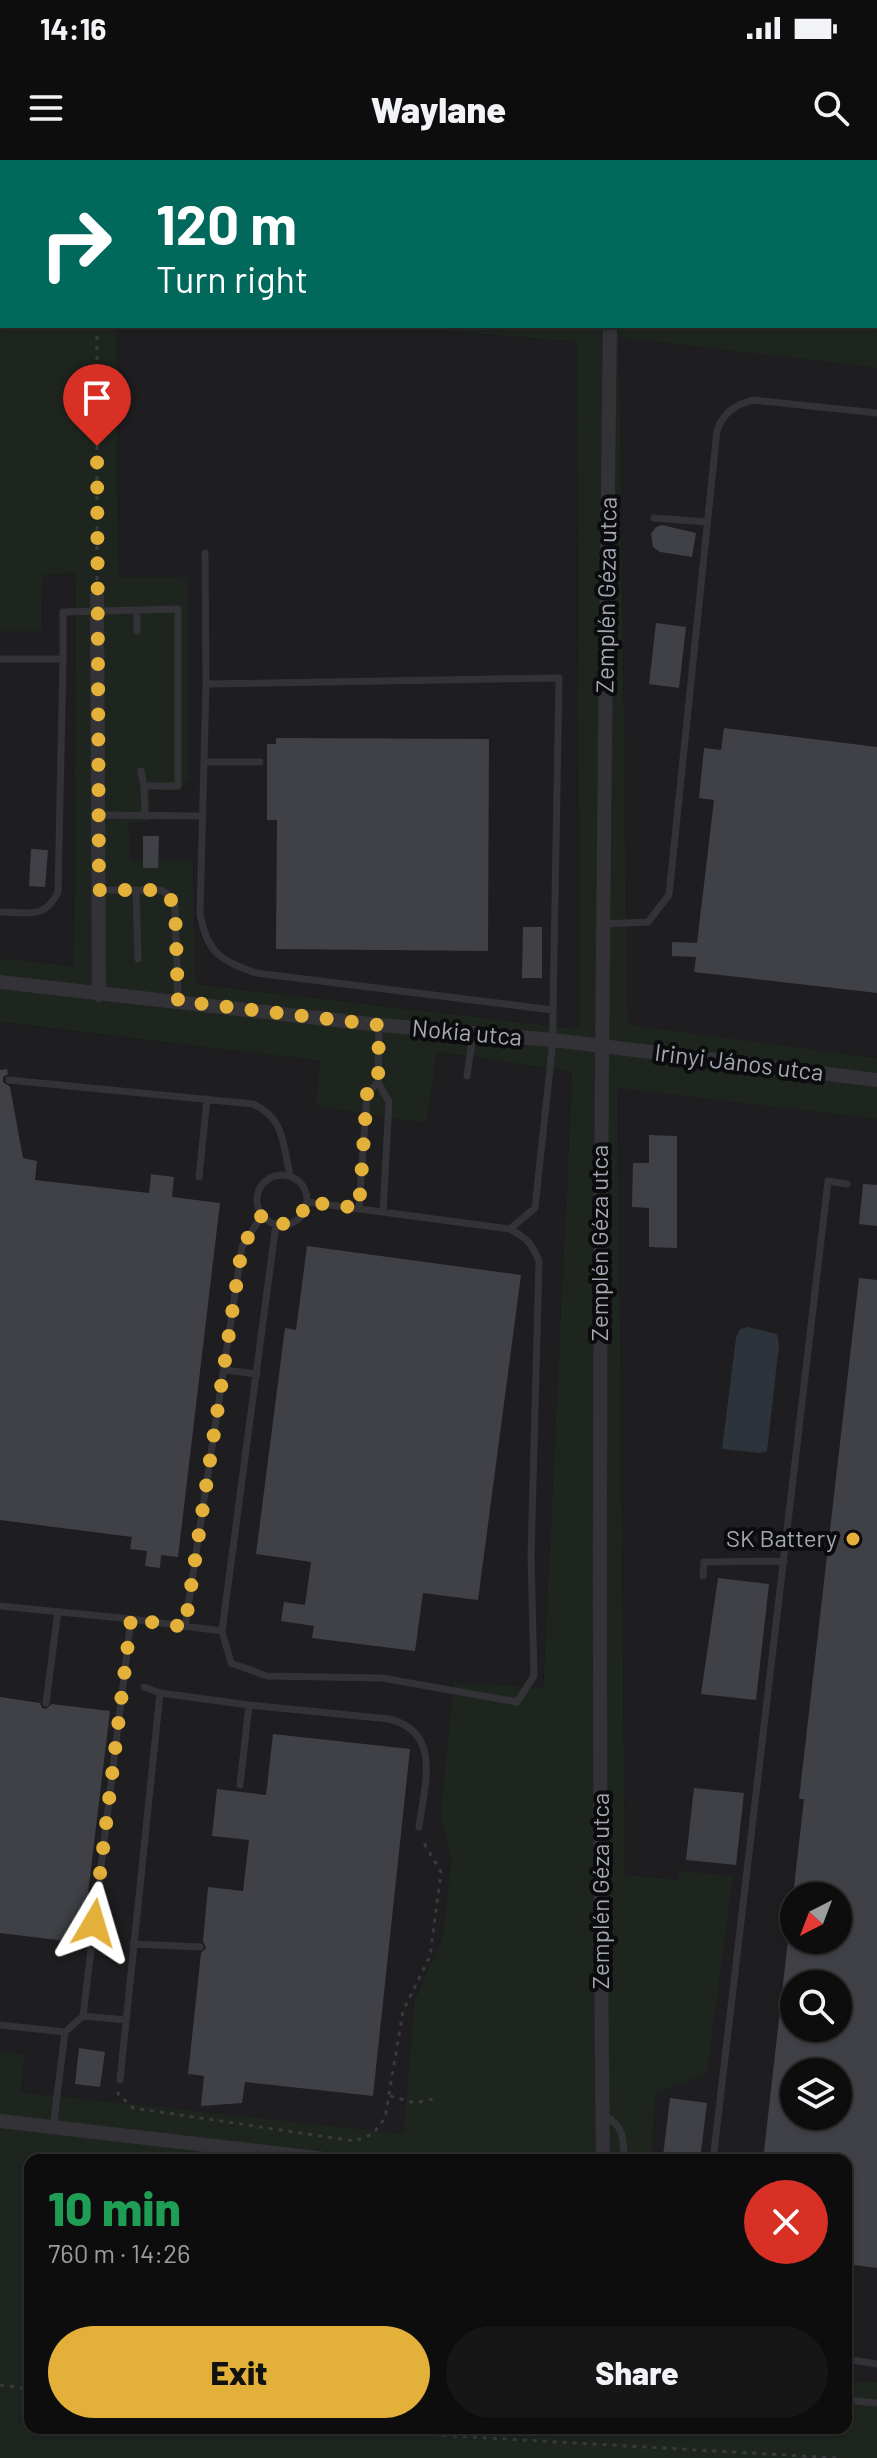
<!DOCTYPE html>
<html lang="en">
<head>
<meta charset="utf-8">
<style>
  :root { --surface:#0d0d0e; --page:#161617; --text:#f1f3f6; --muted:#9a9c9e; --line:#2d2d2e; --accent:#e3b039 }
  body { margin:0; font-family:Barlow,sans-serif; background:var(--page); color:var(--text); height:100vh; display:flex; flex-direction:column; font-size:30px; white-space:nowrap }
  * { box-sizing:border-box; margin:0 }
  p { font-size:26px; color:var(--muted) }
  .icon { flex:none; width:44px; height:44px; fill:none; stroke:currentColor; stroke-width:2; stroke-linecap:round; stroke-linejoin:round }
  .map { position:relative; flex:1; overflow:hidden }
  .panel { position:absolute; left:24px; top:1994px; width:828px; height:280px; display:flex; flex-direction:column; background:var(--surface); border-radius:16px; box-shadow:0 2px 6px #0004,0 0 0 2px var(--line) }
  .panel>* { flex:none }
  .top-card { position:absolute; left:0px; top:0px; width:878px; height:168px; box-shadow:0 2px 6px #0004,0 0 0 2px var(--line); background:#00695c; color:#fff; overflow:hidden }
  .needle { width:52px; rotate:222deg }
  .controls { position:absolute; left:780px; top:1722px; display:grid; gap:16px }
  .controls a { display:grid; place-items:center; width:72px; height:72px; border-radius:50%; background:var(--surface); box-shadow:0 2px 6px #0004,0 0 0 2px var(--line); font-size:40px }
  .pin { position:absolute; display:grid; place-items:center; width:68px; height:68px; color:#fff; margin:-82px -34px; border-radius:50% 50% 50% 0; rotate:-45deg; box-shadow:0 0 8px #0007 }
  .pin .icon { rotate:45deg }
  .me { position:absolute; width:88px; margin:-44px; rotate:7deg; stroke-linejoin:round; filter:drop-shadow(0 0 6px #0008) }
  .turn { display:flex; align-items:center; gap:28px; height:168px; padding:0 24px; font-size:36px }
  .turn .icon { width:104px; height:104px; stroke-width:2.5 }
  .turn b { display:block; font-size:56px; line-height:68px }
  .round { display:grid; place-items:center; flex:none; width:84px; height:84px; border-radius:42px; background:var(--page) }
  .overview { display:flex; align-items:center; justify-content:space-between; height:136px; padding:0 24px }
  h1 { font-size:48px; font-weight:800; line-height:60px; color:#1e9e55 }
  .cta { display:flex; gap:16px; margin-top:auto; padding:16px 24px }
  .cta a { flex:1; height:92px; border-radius:48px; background:var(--accent); color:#111; font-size:32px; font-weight:800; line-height:92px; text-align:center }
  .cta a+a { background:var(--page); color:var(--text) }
  .status { display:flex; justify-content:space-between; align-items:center; height:56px; padding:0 40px; background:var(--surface); direction:ltr }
  .status svg { height:22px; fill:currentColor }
  header { display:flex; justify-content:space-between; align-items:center; height:104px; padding:0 24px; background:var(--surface); font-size:36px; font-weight:800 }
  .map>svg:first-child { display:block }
  .built { fill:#1e1d20; fill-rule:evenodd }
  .green { fill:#1e251f }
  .water { fill:#2c333a }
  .building { fill:#404146; fill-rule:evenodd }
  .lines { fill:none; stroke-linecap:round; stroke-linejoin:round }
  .path { stroke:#393a3e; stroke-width:3; stroke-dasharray:4 6; stroke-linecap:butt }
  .service { stroke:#333337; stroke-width:7 }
  .minor { stroke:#333337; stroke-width:14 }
  .primary { stroke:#4f5056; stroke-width:22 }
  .route { stroke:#e3b039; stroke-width:14; stroke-dasharray:0 25.2 }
  .poi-dot { fill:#e3b039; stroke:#0c0c0e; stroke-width:3 }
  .labels { text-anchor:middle; stroke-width:8; stroke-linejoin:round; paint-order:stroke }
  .street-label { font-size:24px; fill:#a4a8b2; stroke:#0c0c0e }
  .poi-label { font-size:24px; fill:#a4a8b2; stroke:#0c0c0e; text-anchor:end }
</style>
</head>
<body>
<div class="status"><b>14:16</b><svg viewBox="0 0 49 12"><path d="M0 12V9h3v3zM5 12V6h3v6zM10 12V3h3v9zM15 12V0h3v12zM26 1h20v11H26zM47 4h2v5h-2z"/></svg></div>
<header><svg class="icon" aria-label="menu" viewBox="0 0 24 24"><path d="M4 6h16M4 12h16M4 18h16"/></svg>Waylane<svg class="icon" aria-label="search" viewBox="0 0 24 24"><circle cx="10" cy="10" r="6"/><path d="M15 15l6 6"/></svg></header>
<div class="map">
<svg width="877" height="2298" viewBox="0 0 877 2298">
  <rect width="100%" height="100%" fill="#111113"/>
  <path class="built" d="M 117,166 L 379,166 L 577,182 L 579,869 L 196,824 L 193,699 L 131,702 L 129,662 L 149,630 L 178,632 L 188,620 L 188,418 L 118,419 Z
    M 619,176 L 877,208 L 877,898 L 628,866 Z
    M 76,413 L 74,806 L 0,798 L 0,471 L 42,471 L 43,415 Z
    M 0,862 L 320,901 L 427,963 L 437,892 L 572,912 L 543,1529 L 455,1522 L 440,1654 L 451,1699 L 442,1780 L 414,1841 L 403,1975 L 21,1932 L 25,1894 L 0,1890 Z
    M 618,927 L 877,959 L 877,2222 L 846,2219 L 846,2000 L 651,2000 L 656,1934 L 679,1712 L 678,1719 L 625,1715 ZM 794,1736 L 838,1736 L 838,1780 L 794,1780 ZM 794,1824 L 838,1824 L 838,1868 L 794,1868 ZM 794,1912 L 838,1912 L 838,1956 L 794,1956 Z"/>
  <path class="green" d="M 0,0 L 201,0 L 219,2 L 2,2 L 2,166 L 117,166 L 118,418 L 188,417 L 188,620 L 178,632 L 150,630 L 151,661 L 129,663 L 131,701 L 193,699 L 196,824 L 579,869 L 577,182 L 379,166 L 876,166 L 877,75 L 877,208 L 619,177 L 628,865 L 877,898 L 877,959 L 618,928 L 625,1715 L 678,1719 L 679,1711 L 733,1716 L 707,1913 L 656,1934 L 651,2000 L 30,2000 L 30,2268 L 846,2268 L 846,2219 L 877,2222 L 877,2298 L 0,2298 L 0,1890 L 25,1894 L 21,1932 L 403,1974 L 414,1841 L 442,1779 L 451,1699 L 440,1654 L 454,1522 L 543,1528 L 572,912 L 437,892 L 427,963 L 316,946 L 320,901 L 0,862 L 0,798 L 74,806 L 76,413 L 43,415 L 42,471 L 0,471 Z"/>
  <path class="water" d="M 748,1167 L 777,1174 L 779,1185 L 767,1291 L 760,1293 L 722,1289 L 736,1178 L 740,1169 Z"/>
  <path class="building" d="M 662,365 L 696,373 L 692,397 L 660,392 L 653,387 L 651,374 L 656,367 Z
    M 656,463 L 686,467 L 679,528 L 649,524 Z
    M 724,568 L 877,587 L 877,833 L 694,812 L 696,797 L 672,796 L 672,782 L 697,783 L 714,640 L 699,638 L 704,588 L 721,590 Z
    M 276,578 L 489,579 L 488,791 L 276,789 L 277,660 L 267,660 L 267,584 L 276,584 Z
    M 143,676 L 159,676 L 158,708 L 143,708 Z
    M 31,689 L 48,690 L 45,727 L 29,726 Z
    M 523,767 L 542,767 L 542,818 L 522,818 Z
    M 7,909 L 8,914 L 3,917 L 3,922 L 10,927 L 23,998 L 37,1001 L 35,1020 L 149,1033 L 151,1014 L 174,1017 L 172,1037 L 220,1043 L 178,1397 L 161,1395 L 160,1408 L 145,1406 L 147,1391 L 130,1389 L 132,1377 L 0,1360 L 0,910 Z
    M 649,975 L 677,976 L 677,1088 L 649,1087 L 649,1048 L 632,1047 L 633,1003 L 649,1003 Z
    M 863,1024 L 877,1025 L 877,1066 L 859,1064 Z
    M 307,1086 L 521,1115 L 478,1440 L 423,1433 L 415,1491 L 312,1478 L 314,1466 L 281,1461 L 284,1442 L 305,1445 L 311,1402 L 256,1394 L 285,1168 L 296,1170 Z
    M 859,1118 L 877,1120 L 877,2108 L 846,2104 L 846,2000 L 763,2000 L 788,1780 L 838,1780 L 838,1736 L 793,1736 L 804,1639 L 799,1639 ZM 794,1824 L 838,1824 L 838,1868 L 794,1868 ZM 794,1912 L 838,1912 L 838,1956 L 794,1956 Z
    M 718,1418 L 769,1424 L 756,1540 L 701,1534 Z
    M 0,1537 L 40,1543 L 42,1548 L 46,1549 L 52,1544 L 110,1551 L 82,1783 L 0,1773 Z
    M 273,1574 L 410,1589 L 373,1936 L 245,1922 L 242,1943 L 201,1946 L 204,1916 L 188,1914 L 201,1793 L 206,1788 L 203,1781 L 208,1727 L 243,1731 L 249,1680 L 212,1676 L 217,1629 L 266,1635 Z
    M 694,1628 L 744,1633 L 736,1705 L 686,1700 Z
    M 79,1888 L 105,1892 L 100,1927 L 75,1924 Z
    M 670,1938 L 707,1943 L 700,2000 L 663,1996 Z"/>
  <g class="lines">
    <path class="path" d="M 327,2 L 327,0
      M 97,166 L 97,420
      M 119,1932 L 118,1934 L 133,1948 L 355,1981 L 373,1974 L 385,1958 L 403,1851 L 430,1796 L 441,1712 L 421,1678
      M 390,1936 L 415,1943 L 437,1938
      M 0,2225 L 30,2229
      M 313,2268 L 838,2298"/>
    <path class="service" d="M 654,358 L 707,362
      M 205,393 L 206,524
      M 137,471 L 137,451
      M 0,499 L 63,499 L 58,732 C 45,760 27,752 0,752
      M 63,499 L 63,452 L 178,449 L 178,626 L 144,626 L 145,656
      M 204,602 L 260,602
      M 141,611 L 144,626
      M 98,655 L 203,656
      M 99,730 L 161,730 L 167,734 L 175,746 L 178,841
      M 136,730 L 138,799
      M 603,764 L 648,762 L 669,735 L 717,270 C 724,252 735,245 753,240 L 877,253
      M 379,865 L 378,922 L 389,942 L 383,1052
      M 467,916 L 473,874
      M 9,920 L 253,944 C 285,958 283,985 290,1016
      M257 1040a25 25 0 1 1 50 0a25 25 0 1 1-50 0Z
      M 199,1017 L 207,939
      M 359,1048 L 367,934 L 378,922
      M 510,1069 L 535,1048 L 553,880 L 553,850 L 559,518 L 206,524 L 200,754 C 207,792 220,801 256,813 L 553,850
      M 224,1210 L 257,1214
      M 703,1416 L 704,1402 L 784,1401
      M 0,1446 L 131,1459 L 222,1471 L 231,1503 L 267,1516 L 382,1518 L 517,1542 L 534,1516 L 531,1396 L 539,1102 C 533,1084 526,1078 510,1069 L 307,1042
      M 185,1467 L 242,1087 L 262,1055
      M 222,1471 L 276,1064
      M 144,1527 L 160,1533 L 249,1545 L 389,1559 C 443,1572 424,1626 419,1667
      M 46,1543 L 58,1451
      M 240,1625 L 249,1545
      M 133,1784 L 200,1787
      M 83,1856 L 126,1860
      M 0,1865 L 65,1872
      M 120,1920 L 160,1533
      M 604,1955 C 624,1966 624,1979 624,2000
      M 53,1968 L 65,1872 L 83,1856 L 131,1459
      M 713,2000 L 828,1021 L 847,1024
      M 846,2199 L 877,2204
      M 846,2240 L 877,2243"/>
    <path class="minor" d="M 97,436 L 99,835
      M 0,822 L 379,865 L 553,880 L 877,920
      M 0,1961 L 334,2000
      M 603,2000 C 596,1389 602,777 610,166"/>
    <path class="primary" d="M 0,4 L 2,4
      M 876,105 L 877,105"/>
  </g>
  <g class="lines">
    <path class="route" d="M 94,1763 L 131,1459 L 185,1467 L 242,1087 L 262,1055 C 274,1066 286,1067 300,1057 L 307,1042 L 359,1048 L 367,934 L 378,922 L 379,865 L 178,841 L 175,746 L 167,734 L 161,730 L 99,730 L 97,286"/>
  </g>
  <circle class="poi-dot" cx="853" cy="1379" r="8"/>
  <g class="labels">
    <g class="street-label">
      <text transform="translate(607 435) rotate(-89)" y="8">Zemplén Géza utca</text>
      <text transform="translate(467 873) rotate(5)" y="8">Nokia utca</text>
      <text transform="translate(739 903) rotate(7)" y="8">Irinyi János utca</text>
      <text transform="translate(600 1083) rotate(-90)" y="8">Zemplén Géza utca</text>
      <text transform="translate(601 1731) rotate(-90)" y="8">Zemplén Géza utca</text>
    </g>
    <g class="poi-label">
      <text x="837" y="1387">SK Battery</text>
    </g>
  </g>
</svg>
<div class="controls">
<a><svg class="needle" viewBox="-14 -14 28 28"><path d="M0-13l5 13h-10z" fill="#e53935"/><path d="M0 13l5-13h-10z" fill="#9a9c9e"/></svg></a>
<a><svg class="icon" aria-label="search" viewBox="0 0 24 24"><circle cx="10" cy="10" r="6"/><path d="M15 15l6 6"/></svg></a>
<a><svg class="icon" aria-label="layers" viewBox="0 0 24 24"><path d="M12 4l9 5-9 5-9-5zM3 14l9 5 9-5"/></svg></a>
</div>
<div class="pin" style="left:97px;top:286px;background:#d93025"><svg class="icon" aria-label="arrive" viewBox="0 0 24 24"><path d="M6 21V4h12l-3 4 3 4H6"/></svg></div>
<svg class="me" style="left:94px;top:1763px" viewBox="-20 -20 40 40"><path d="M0-17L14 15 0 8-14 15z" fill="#e3b039" stroke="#fff" stroke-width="4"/></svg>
<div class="top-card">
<div class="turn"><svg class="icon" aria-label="right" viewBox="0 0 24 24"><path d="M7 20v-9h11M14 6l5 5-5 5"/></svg><div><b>120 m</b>Turn right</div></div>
</div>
<section class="panel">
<div class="overview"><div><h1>10 min</h1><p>760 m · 14:26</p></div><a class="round" style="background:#d93025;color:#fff"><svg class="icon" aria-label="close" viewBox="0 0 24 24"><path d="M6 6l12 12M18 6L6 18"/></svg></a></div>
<div class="cta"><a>Exit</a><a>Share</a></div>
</section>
</div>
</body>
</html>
